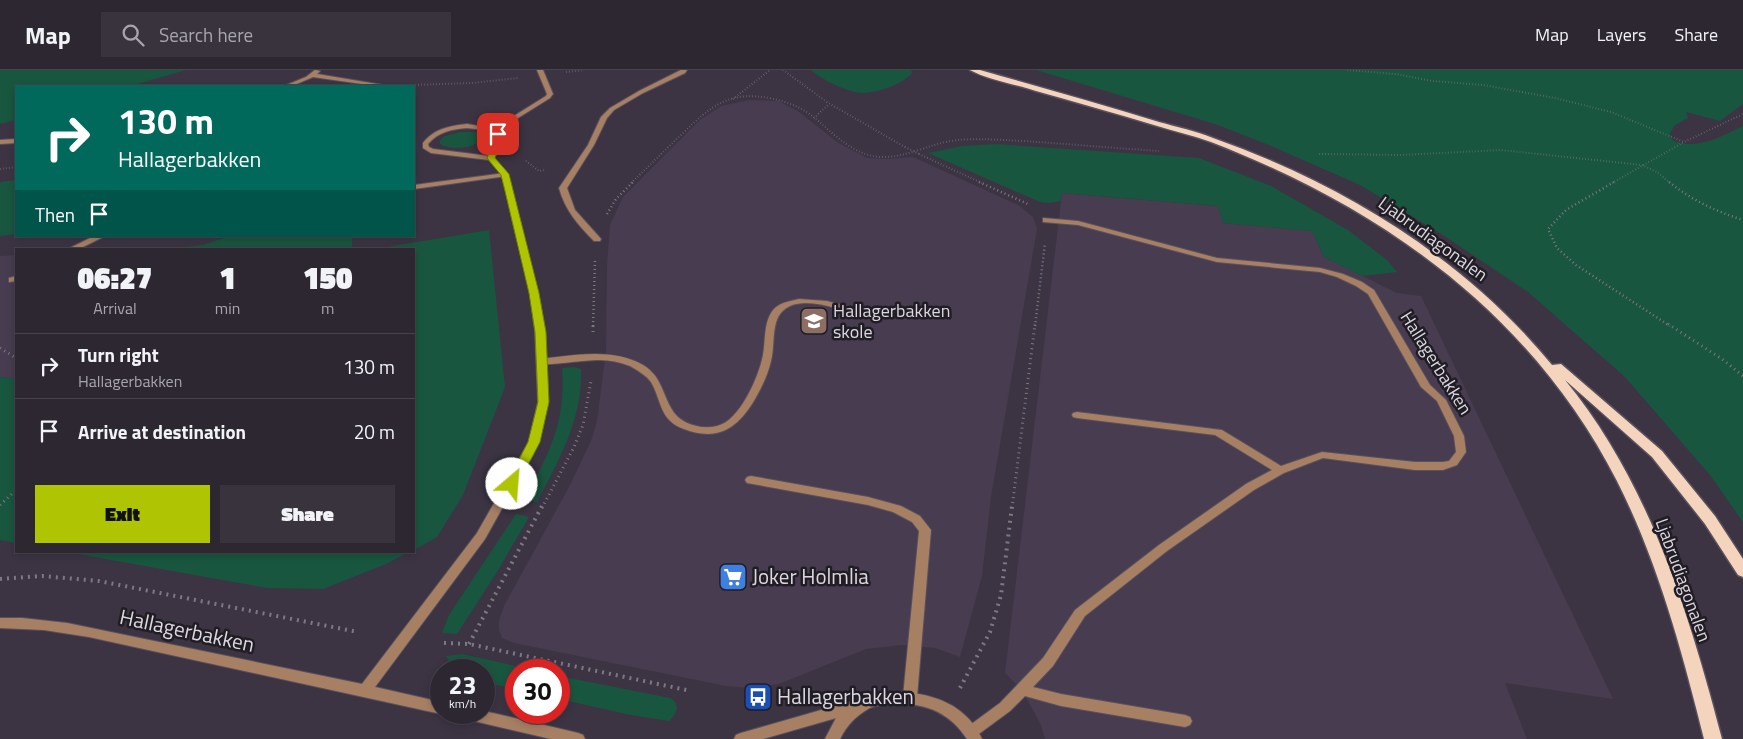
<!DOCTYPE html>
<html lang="en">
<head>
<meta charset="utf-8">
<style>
  :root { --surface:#2d2732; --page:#39333e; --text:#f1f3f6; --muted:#a7a5ac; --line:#48444d; --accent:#afc504 }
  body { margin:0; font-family:"Titillium Web",sans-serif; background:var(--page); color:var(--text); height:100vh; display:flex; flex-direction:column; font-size:19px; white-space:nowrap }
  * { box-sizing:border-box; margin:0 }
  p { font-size:16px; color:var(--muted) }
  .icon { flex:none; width:28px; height:28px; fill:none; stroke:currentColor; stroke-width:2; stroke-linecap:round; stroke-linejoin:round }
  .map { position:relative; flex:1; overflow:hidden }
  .drawer { position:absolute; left:15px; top:178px; width:400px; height:305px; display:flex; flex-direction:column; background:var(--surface); border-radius:0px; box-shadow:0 2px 8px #0003,0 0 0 1px var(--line) }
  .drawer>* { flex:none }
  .top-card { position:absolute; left:15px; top:15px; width:400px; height:152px; border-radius:0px; box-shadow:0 2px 8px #0003,0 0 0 1px var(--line); background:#00695c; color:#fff; overflow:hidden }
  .speed { position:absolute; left:430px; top:589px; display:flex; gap:10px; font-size:25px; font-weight:700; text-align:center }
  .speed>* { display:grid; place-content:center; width:65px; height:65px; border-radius:50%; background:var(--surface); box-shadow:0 2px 8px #0003,0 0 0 1px var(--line); line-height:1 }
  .speed small { font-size:12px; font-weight:400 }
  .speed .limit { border:8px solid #d22; background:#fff; color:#111 }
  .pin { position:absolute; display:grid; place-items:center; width:42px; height:42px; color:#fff; margin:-21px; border-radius:10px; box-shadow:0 2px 8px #0006 }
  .me { position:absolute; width:55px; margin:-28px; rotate:27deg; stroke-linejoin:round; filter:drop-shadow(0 0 4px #0008) }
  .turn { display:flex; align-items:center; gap:18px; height:105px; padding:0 20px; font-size:22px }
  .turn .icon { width:65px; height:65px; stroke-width:2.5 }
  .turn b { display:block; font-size:35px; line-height:42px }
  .then { display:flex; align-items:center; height:48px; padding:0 20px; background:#0003; gap:10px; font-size:19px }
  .eta { display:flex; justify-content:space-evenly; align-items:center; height:85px; text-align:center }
  .eta b { font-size:30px; font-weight:800; line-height:35px }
  .action { display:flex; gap:10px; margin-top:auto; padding:10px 20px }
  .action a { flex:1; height:58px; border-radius:0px; background:var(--accent); color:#111; font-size:20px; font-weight:800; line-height:58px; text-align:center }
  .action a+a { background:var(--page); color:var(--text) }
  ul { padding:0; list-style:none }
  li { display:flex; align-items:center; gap:15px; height:65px; padding:0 20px; border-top:1px solid var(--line) }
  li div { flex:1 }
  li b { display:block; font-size:19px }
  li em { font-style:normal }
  header { display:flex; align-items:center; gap:30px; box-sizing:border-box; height:70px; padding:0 25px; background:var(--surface); border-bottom:1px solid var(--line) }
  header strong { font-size:24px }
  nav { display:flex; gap:28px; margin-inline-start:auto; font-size:18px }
  .search { width:350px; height:45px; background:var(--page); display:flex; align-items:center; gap:12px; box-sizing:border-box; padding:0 18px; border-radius:0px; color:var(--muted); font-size:19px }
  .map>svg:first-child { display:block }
  .built { fill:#473c50 }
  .green { fill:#19563f }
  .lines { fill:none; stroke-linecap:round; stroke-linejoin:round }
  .service-casing { stroke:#59515f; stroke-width:2 }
  .minor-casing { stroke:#59515f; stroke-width:2 }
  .primary-casing { stroke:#59515f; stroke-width:3 }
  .path-far3 { stroke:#7e7884; stroke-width:2; stroke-dasharray:0.5 2.5; stroke-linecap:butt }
  .path-far2 { stroke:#7e7884; stroke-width:2.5; stroke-dasharray:1 3; stroke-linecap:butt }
  .path-far1 { stroke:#7e7884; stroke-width:3; stroke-dasharray:1 4; stroke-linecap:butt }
  .path { stroke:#7e7884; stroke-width:4; stroke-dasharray:2 5; stroke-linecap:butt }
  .service { fill:#a78064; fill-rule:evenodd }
  .minor { fill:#a78064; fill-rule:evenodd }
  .primary { fill:#f4d4bd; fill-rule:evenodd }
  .path-bridge { stroke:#7e7884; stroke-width:2; stroke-dasharray:0.5 2.5; stroke-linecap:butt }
  .route { fill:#afc504; stroke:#728003 }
  .labels { text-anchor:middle; stroke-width:5; stroke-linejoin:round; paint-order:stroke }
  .street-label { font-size:18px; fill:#dcd7e0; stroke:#211d24 }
  .poi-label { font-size:18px; fill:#dcd7e0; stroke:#211d24; text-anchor:start }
  .near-poi-label { font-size:21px; fill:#dcd7e0; stroke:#211d24; text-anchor:start }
  .near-street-label { font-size:21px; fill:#dcd7e0; stroke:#211d24 }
</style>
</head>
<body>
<header>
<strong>Map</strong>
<div class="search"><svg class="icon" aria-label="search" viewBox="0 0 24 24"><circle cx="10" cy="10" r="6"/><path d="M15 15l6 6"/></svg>Search here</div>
<nav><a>Map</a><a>Layers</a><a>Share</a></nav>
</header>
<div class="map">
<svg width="1743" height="669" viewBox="0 0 1743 669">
  <rect width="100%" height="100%" fill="#3c3443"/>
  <path class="built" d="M 749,30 L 778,31 L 798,41 L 837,72 L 867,88 L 888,89 L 913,87 L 1018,135 L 1033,147 L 1037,159 L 991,427 L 982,506 L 960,587 L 935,578 L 902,575 L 866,579 L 779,614 L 751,618 L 726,616 L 514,573 L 502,568 L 499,560 L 499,551 L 504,536 L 569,417 L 591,371 L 597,351 L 606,281 L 607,195 L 610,155 L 623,127 L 700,50 L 721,36 Z
    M 1062,123 L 1218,136 L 1224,153 L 1312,161 L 1324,187 L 1397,223 L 1421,226 L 1613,629 L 1505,613 L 1527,669 L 1045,669 L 1041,655 L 1022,620 L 1005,603 Z
    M 16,185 L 16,309 L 0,307 L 0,186 Z"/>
  <path class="green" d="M 0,0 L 186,0 L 131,16 L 16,16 L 16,50 L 0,54 Z
    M 811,0 L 910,0 L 913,2 C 903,14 880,22 864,23 C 849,23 822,10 811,0 Z
    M 1036,0 L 1743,0 L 1743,34 L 1720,51 L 1686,42 L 1688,48 L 1675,55 L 1670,63 L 1672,70 C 1697,81 1720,67 1743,56 L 1743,452 L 1710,405 L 1625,307 L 1528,222 L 1443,165 L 1360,115 L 1269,75 L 1215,54 Z
    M 460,62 L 476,62 L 483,67 C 476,79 452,81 440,74 L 440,70 L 445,66 Z
    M 995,74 L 1199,88 L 1271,116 L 1348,160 L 1387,190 L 1397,202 L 1362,206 L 1324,187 L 1312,161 L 1223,153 L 1218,136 L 1062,123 L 1061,131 L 1050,133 L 1040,132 L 928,83 L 962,76 Z
    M 16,110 L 16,164 L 0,166 L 0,112 Z
    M 489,160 L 505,317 L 463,425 L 437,467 L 414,480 L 414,179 L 375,179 Z
    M 230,166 L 352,166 L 352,179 L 166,179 L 203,175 Z
    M 574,297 L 581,299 C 583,348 559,390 537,432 L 524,430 C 549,384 566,353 562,298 Z
    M 0,307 L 16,309 L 16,473 L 0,470 Z
    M 516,444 L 529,447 L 497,502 L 457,564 L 442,563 L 449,545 Z
    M 61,481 L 411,481 L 386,494 L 323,519 L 267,518 Z
    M 462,584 L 534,600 L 516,600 L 516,619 L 484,612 L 484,600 L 455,600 L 446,586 Z
    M 559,606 L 670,628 C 681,634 677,644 669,651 L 631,645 L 559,629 Z"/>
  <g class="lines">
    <defs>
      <path id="service" d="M 315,0 L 320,1 L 317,4 L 389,16 L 376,16 L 313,7 L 292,16 L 284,16 L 306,7 Z
        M 537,0 L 543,0 L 553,24 L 550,28 L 497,61 L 493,61 L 493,59 L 546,26 L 547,24 Z
        M 681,0 L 687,0 L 685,3 L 643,23 L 614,40 L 607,48 L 594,75 L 567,118 L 575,140 L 601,169 L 600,171 L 594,171 C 578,155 565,140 559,118 L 588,75 L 601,47 L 610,38 L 639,21 Z
        M 16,69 L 16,73 L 0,74 L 0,70 Z
        M 505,103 L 508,105 L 507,106 L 414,119 L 414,115 Z
        M 1043,148 L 1078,151 L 1217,188 L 1320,198 L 1343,204 L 1362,212 L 1374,220 L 1430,315 L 1446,330 L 1464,366 L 1466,382 L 1457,395 L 1443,400 L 1415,400 L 1323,388 L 1284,403 L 1254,420 L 1167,481 L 1085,546 L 1053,596 L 1033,617 L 1061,624 L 1185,645 L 1190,647 L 1192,651 L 1190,655 L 1185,657 L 1061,636 L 1025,626 L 1010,641 L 976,666 L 971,668 L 966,666 L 964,662 L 966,658 L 1000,633 L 1043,588 L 1075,540 L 1159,475 L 1246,414 L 1272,400 L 1215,365 L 1077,348 L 1073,347 L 1072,345 L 1073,343 L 1077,342 L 1222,360 L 1281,396 L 1322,382 L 1415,392 L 1443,392 L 1449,391 L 1456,382 L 1454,366 L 1437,331 L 1421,317 L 1368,224 L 1356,216 L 1337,207 L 1320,202 L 1217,192 L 1078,155 L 1043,152 Z
        M 94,166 L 105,166 L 79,179 L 68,179 Z
        M 16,206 L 16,211 L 9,212 L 9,208 Z
        M 799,229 L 827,231 L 867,242 L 868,244 L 864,247 C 844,241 811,227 790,236 C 769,245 776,273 771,291 C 768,304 762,317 755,329 C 738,358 718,372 684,359 C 659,350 662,331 651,312 C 646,305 637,300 630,296 C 620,292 610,290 600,290 C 590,289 544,296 540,294 C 539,294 538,293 537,292 L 542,289 C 574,285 613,278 643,295 C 661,306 662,322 671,338 C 679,354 701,360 717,356 C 740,351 759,306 763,285 C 766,270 763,250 775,238 C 782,232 791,231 799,229 Z
        M 751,406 L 868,427 L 901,436 L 920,446 L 931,460 L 917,627 L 915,631 L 910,633 L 905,631 L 903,627 L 919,461 L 912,452 L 893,442 L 868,435 L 747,413 L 745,410 L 747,407 Z"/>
      <path id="minor" d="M 467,54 L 497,59 L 502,68 L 494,88 L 508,105 L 538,223 L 545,261 L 548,332 L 539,372 L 485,469 L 375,617 L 441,632 L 441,642 L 445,642 L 441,644 L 89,567 L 44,560 L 0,558 L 0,548 L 22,548 L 67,553 L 362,614 L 477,463 L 529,372 L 538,332 L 535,261 L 530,223 L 502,105 L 489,90 L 431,83 L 423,78 L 423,73 C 434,59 449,56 467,54 ZM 467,58 L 492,61 L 496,68 L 489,86 L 433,79 L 429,77 L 428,74 C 438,62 452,59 467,58 Z
        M 901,622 C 936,624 967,636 982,669 L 967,669 C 949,641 923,632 891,634 C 885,635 873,635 868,639 C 855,647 847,655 840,669 L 825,669 L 836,648 L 763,669 L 734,669 L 736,665 L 741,663 L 870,626 Z
        M 484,641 L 578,663 L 583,665 L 585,669 L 551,669 L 461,648 L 456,646 L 454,642 L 484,642 Z"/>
      <path id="primary" d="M 970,0 L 980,0 C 1040,17 1100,34 1159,52 C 1177,57 1196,61 1213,68 C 1343,114 1464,188 1552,295 L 1561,294 L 1662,381 L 1715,446 L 1743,489 L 1743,507 L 1738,505 L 1705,454 L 1652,387 L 1565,310 C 1649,412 1689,543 1722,669 L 1704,669 C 1682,581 1658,492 1617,411 C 1531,243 1382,138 1211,72 C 1192,65 1173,61 1154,55 C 1115,43 1075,32 1036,21 C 1015,14 988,10 970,0 Z"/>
    </defs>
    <use href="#service" class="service-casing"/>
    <use href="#minor" class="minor-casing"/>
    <use href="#primary" class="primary-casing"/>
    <path class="path-far3" d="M 783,0 L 827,32 L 905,77
      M 1347,0 L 1396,4 L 1432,11 L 1483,15 L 1555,28 L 1611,42 L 1684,72
      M 566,2 L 584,0
      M 409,15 L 472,13 L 518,8
      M 733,29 L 770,0
      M 814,48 L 829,34
      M 919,84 L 982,113
      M 1319,84 L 1400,85 L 1501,80 L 1642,95 L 1657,102 L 1670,113
      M 526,91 L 539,101 L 546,100
      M 0,99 L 16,97
      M 631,113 C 648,97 664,81 681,65 C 710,37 729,19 773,29 C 789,32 805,39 817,50 C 836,66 855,86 881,87 C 908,88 932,72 959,70 C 980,68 1002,70 1023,71 C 1068,74 1114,78 1159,81
      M 1612,113 L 1684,72 L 1743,44"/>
    <path class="path-far2" d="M 979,112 L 1028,134
      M 1614,112 L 1566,140 L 1548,159 L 1557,178 L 1576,195 L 1670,256
      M 1669,112 C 1692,130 1715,141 1743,150
      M 607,144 L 616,129 L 633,112
      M 593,256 L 595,191
      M 1035,256 L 1045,173"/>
    <path class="path-far1" d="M 1668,254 L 1722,289 L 1743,306
      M 593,262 L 593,254
      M 0,278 L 16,288
      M 0,435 L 16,420
      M 542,438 L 574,377 L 583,355 L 591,311
      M 1012,438 L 1035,254"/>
    <path class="path" d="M 0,509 L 42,506 L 99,511 L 358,562
      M 444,573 L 469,574 L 691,621
      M 469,574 L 542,436
      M 960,618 L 990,562 L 1001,525 L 1012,436"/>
    <use href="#service" class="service"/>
    <use href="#minor" class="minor"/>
    <use href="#primary" class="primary"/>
    <path class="path-bridge" d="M 905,77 L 919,84"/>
  </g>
  <path class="route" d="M 495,62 L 500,62 L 503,68 L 495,88 L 509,104 L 539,223 L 546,262 L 549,332 L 540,372 L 518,414 L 512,418 L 506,414 L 528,372 L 538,332 L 535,262 L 529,223 L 505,121 L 501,105 L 487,88 L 495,68 Z"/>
  <defs>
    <symbol id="school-square" viewBox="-11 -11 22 22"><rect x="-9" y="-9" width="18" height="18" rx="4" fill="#8d6e63" stroke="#211d24"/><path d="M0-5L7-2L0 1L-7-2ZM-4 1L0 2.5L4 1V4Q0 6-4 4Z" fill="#fff"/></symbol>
    <symbol id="supermarket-square" viewBox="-11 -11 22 22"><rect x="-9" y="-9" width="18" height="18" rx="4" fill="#3f7fe0" stroke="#211d24"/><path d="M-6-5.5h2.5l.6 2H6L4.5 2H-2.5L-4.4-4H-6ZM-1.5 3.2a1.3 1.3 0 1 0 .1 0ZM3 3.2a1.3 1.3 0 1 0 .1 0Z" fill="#fff"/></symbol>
    <symbol id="bus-square" viewBox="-11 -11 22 22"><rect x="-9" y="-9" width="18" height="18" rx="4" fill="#1a4fb4" stroke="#211d24"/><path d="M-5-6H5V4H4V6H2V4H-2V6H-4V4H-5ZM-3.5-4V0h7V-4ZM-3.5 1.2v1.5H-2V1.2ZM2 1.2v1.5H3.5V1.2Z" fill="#fff"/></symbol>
  </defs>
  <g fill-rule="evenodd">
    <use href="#school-square" x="798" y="235" width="32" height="32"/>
    <use href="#supermarket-square" x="717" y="491" width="32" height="32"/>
    <use href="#bus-square" x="742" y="611" width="32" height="32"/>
  </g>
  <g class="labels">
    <g class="street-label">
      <text transform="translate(1433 169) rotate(36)" y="6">Ljabrudiagonalen</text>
      <text transform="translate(1436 293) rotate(58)" y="6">Hallagerbakken</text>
      <text transform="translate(1683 510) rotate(70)" y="6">Ljabrudiagonalen</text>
    </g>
    <g class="poi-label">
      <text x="833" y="247">Hallagerbakken<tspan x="833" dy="21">skole</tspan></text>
    </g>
    <g class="near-poi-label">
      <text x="752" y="514">Joker Holmlia</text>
      <text x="777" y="634">Hallagerbakken</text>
    </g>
    <g class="near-street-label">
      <text transform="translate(187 561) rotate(12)" y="7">Hallagerbakken</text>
    </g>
  </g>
</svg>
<div class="speed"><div>23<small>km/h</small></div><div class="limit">30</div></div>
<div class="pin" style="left:498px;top:64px;background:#d93025"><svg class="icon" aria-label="arrive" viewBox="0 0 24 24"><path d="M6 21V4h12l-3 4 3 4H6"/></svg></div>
<svg class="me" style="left:512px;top:414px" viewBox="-20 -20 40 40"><circle r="19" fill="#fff"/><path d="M0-13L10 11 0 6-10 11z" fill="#afc504"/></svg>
<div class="top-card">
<div class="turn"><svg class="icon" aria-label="right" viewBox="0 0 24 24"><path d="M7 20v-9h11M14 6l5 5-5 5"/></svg><div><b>130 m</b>Hallagerbakken</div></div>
<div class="then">Then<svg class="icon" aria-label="arrive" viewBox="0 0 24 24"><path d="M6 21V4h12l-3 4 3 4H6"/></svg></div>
</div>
<section class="drawer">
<div class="eta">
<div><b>06:27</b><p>Arrival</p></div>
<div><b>1</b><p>min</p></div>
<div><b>150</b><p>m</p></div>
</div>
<ul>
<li><svg class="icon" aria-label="right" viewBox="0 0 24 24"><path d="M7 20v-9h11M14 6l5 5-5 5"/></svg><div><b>Turn right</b><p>Hallagerbakken</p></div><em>130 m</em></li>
<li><svg class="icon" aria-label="arrive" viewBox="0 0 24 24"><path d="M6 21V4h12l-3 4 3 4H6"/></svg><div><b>Arrive at destination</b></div><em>20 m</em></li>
</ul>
<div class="action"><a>Exit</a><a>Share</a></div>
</section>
</div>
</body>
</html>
